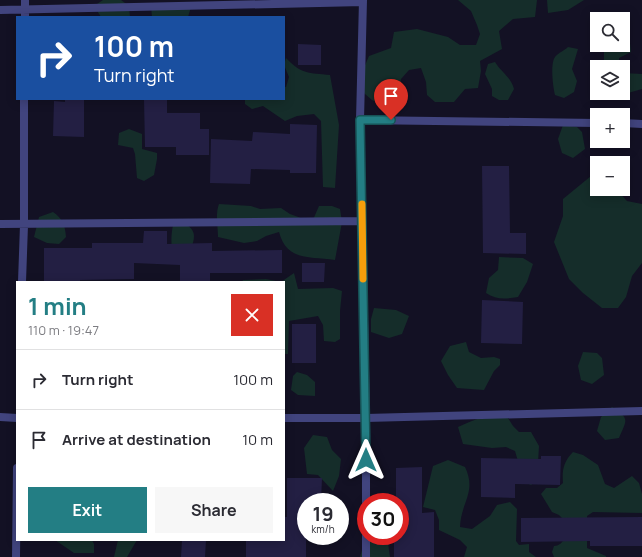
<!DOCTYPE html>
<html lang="en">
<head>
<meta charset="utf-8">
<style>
  :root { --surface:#fff; --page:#f7f7f7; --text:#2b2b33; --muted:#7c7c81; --line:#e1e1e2; --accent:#237e84 }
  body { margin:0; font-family:Manrope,sans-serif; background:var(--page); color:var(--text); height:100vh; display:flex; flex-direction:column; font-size:15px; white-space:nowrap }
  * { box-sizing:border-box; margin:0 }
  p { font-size:13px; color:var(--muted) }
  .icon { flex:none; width:22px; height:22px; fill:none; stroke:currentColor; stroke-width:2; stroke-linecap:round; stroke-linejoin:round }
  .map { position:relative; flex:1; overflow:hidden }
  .side { position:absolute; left:16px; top:281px; width:269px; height:260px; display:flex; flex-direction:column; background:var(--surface); border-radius:0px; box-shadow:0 2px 10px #0003 }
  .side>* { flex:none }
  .hud { position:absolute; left:16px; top:16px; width:269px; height:84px; border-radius:0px; box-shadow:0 2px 10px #0003; background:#1a4fa0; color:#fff; overflow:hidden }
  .tools { position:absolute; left:590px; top:12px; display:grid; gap:8px }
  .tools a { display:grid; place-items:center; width:40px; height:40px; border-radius:0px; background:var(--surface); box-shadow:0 2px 10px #0003; font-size:20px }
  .speed { position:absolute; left:297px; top:493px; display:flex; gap:8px; font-size:20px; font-weight:700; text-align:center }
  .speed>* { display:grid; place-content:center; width:52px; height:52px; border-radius:50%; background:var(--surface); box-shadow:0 2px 10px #0003; line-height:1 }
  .speed small { font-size:10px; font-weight:400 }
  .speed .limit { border:6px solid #d22; background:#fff; color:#111 }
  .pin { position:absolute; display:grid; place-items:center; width:34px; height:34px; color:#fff; margin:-41px -17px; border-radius:50% 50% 50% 0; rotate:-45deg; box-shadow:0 0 4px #0007 }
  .pin .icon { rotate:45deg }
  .me { position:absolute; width:44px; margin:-22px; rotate:0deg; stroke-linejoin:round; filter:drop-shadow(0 0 3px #0008) }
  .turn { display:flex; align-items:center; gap:14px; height:84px; padding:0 12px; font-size:18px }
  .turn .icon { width:52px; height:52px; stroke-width:2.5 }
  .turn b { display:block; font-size:28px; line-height:34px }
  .round { display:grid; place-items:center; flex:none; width:42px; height:42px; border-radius:0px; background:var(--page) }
  .overview { display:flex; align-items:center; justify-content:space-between; height:68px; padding:0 12px }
  h1 { font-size:24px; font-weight:700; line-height:30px; color:var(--accent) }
  .button { display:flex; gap:8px; margin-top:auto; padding:8px 12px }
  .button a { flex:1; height:46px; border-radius:0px; background:var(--accent); color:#fff; font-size:16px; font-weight:700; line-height:46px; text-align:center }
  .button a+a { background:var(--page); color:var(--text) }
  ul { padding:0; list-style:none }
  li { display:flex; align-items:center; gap:12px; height:60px; padding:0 12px; border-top:1px solid var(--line) }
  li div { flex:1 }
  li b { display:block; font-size:15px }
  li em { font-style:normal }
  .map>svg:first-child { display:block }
  .green { fill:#152d2a }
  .building { fill:#231f43 }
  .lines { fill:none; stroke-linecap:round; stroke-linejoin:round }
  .minor { stroke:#41447e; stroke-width:8 }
  .route-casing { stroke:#175256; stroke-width:10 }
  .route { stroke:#237e84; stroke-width:7 }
  .slow { stroke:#f59e0b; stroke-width:7 }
</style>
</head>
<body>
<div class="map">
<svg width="642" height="557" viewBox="0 0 642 557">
  <rect width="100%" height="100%" fill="#131124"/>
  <path class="green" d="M 103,0 L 121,0 L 129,6 L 130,17 L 101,17 L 94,6 Z
    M 458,0 L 537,0 L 535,17 L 513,19 L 499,31 L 502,49 L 480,61 L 481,71 L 478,88 L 465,89 L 454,102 L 435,102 L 427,95 L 426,82 L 421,68 L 409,70 L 401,79 L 397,105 L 385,107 L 372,100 L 358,88 L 360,77 L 369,56 L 391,48 L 394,32 L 417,29 L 448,37 L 460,45 L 476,45 L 480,34 L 477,25 L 471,11 Z
    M 547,0 L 584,0 L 568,10 L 548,13 Z
    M 151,6 L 191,7 L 188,17 L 152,17 Z
    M 623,29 L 629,35 L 631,52 L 619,58 L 619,67 L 605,67 L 604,63 L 604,45 L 623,45 Z
    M 568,47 L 578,49 L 572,69 L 577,81 L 574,92 L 564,98 L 555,95 C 553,87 550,64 555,57 C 558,53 565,50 568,47 Z
    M 286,58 C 301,74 309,73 330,75 L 339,125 L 335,188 L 323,187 L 321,121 L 314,114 L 297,116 L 285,121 L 263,106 L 252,109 L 245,104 L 245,99 L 284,99 L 284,87 L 286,87 L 289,77 L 284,65 Z
    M 495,62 C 501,72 511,77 514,89 L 508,100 L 499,100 L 492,96 L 492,89 L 485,74 L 488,64 Z
    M 623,73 L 642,74 L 642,89 L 621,95 L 619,93 L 623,93 Z
    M 563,125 L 577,127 L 582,132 L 585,149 L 573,158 L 562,153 L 558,139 Z
    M 129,129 L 142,134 L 142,149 L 157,153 L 157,159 L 154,175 L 144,181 L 137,178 L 135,154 L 133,148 L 118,145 L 119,133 Z
    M 591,176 L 597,178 L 597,189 L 616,189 L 627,201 L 642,204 L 642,263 L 632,276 L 626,297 L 618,308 L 602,308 L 583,293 L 569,279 L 554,242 L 563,216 L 563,199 Z
    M 219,204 L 251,206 L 260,209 L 281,208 L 290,214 L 312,222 L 319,206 L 332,206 L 340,209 L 342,222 L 335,260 C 310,256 287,262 279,232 L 266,236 L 257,241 L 244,243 L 218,237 C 218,226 215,215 219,204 Z
    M 53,212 C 63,219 65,225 66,237 L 59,244 L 47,243 L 34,237 L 39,217 Z
    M 181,220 C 196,231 196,233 191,250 L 172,252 C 171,241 171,232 174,221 Z
    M 499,257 L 523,258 L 533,264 L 527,282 L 518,297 C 506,299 496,300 486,293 L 489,278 L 498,270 Z
    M 294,273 L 298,289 L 333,288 L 342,291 L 340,311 L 340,339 L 335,342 L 324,341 L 323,325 L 318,316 L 289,321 L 288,354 L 284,354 L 284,282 L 242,282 L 243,280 L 266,279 L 281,282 Z
    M 374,308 L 396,310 L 409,316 L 402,334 L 389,338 L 371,332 L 371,319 Z
    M 466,342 L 469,352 L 481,358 L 494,357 L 500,359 L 500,365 L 494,371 L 484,390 L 457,388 L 448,375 L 441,361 L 450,346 Z
    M 583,352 L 597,353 L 602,358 L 604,375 L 592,384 L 581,380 L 578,366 Z
    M 297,372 L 307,375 L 315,382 L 315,396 L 298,395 L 291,390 L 293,376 Z
    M 612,407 C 630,419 627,419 619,438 L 605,440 L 597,431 L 601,417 Z
    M 505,413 L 513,426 L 519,432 L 531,432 L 539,446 L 537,480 L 531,485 L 522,481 L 520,468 L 515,451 L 506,447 L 492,448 L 463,444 L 458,427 C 473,420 489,414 505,413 Z
    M 313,435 L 327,437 L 332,450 L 341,459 L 339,476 L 333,491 L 318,475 L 307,474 L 304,448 Z
    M 573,452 L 583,455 L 598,465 L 605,484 L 614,488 L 632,476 L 639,483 L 642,494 L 642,513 L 593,512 L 587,516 L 587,548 L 606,556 L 606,557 L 554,557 L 552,552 L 554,546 C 566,545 565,533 567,523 L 559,515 L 552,512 L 541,494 L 546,488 L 557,488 L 563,483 C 562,471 563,462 573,452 Z
    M 448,460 L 465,467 C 477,492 461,502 460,527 L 472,529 L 490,516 L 497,505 L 510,502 L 517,509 L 516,541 L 519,545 L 529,544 L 529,552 L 536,557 L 464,557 L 467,547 L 460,540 L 439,530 L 439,520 L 435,510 L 423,507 L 433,466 Z
    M 370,536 L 387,536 L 390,557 L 360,557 L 363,547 Z
    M 55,540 L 92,540 L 94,544 L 94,553 L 74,553 Z
    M 118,540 L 137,540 L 127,557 L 114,557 Z"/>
  <path class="building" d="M 298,44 L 321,45 L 321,65 L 298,65 Z
    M 65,99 L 84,99 L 84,137 L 53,136 L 54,101 L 65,102 Z
    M 144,99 L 167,99 L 167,113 L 200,113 L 200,129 L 209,129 L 209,155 L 176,155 L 176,147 L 145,147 Z
    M 290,124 L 317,125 L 316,173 L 290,173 L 290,170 L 251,169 L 250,184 L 210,183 L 211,139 L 252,141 L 253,132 L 290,134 Z
    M 482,166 L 509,166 L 510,233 L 526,233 L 526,254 L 483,253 Z
    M 144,231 L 167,231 L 167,244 L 212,243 L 212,251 L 282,250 L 282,273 L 210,273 L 210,282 L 180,282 L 180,265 L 134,263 L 134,279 L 80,280 L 80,282 L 44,282 L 44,248 L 92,248 L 92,243 L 143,243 Z
    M 302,263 L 325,263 L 324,282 L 302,282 Z
    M 482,300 L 523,302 L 522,344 L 481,343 Z
    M 292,324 L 316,324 L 316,363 L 292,363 Z
    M 541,456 L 561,456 L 560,485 L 515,484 L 515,498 L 481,497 L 481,458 L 541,459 Z
    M 422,467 L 422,513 L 434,512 L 434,557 L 394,557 L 394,536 L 400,536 L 400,502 L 396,502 L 396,468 Z
    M 287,478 L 322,478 L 321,502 L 306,502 L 306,557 L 246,557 L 246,540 L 284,540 L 284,517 L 287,517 Z
    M 642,517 L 642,546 L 590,546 L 590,541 L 521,542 L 521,518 Z
    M 182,540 L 206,540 L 205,557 L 181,557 Z"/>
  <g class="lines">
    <path class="minor" d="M 363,0 L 360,120 L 366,418 L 366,502
      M 0,10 L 363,2
      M 25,17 L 25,0
      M 360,120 L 597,123
      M 623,123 L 642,124
      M 0,224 L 362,221
      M 22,282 L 24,225 L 24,99
      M 0,417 L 17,418
      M 284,418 L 366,418 L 642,411
      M 366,536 L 366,557
      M 16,557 L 17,468"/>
  </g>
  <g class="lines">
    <defs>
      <path id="route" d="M 366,460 L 360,120 L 391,120"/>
    </defs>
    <use href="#route" class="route-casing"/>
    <use href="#route" class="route"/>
    <path class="slow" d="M 362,204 L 363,279"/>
  </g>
</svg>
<div class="tools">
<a><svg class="icon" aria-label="search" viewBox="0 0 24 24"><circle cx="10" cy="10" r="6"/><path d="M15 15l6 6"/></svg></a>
<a><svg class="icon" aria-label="layers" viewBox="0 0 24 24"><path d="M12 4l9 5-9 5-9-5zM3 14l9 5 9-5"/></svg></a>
<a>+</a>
<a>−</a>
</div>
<div class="speed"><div>19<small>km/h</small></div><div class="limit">30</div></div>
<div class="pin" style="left:391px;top:120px;background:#d93025"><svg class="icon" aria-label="arrive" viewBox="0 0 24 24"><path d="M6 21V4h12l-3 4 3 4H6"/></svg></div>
<svg class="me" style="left:366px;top:460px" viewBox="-20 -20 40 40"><path d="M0-17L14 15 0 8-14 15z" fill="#237e84" stroke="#fff" stroke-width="4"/></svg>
<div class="hud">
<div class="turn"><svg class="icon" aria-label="right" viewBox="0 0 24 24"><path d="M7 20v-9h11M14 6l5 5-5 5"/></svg><div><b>100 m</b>Turn right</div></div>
</div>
<section class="side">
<div class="overview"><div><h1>1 min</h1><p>110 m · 19:47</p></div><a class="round" style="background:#d93025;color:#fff"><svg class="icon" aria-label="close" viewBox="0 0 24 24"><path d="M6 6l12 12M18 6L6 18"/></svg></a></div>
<ul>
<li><svg class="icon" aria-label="right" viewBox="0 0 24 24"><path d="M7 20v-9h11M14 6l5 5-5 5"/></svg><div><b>Turn right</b></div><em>100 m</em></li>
<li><svg class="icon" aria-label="arrive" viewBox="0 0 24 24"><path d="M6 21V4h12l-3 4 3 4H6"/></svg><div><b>Arrive at destination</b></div><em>10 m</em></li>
</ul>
<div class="button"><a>Exit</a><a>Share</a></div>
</section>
</div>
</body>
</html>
